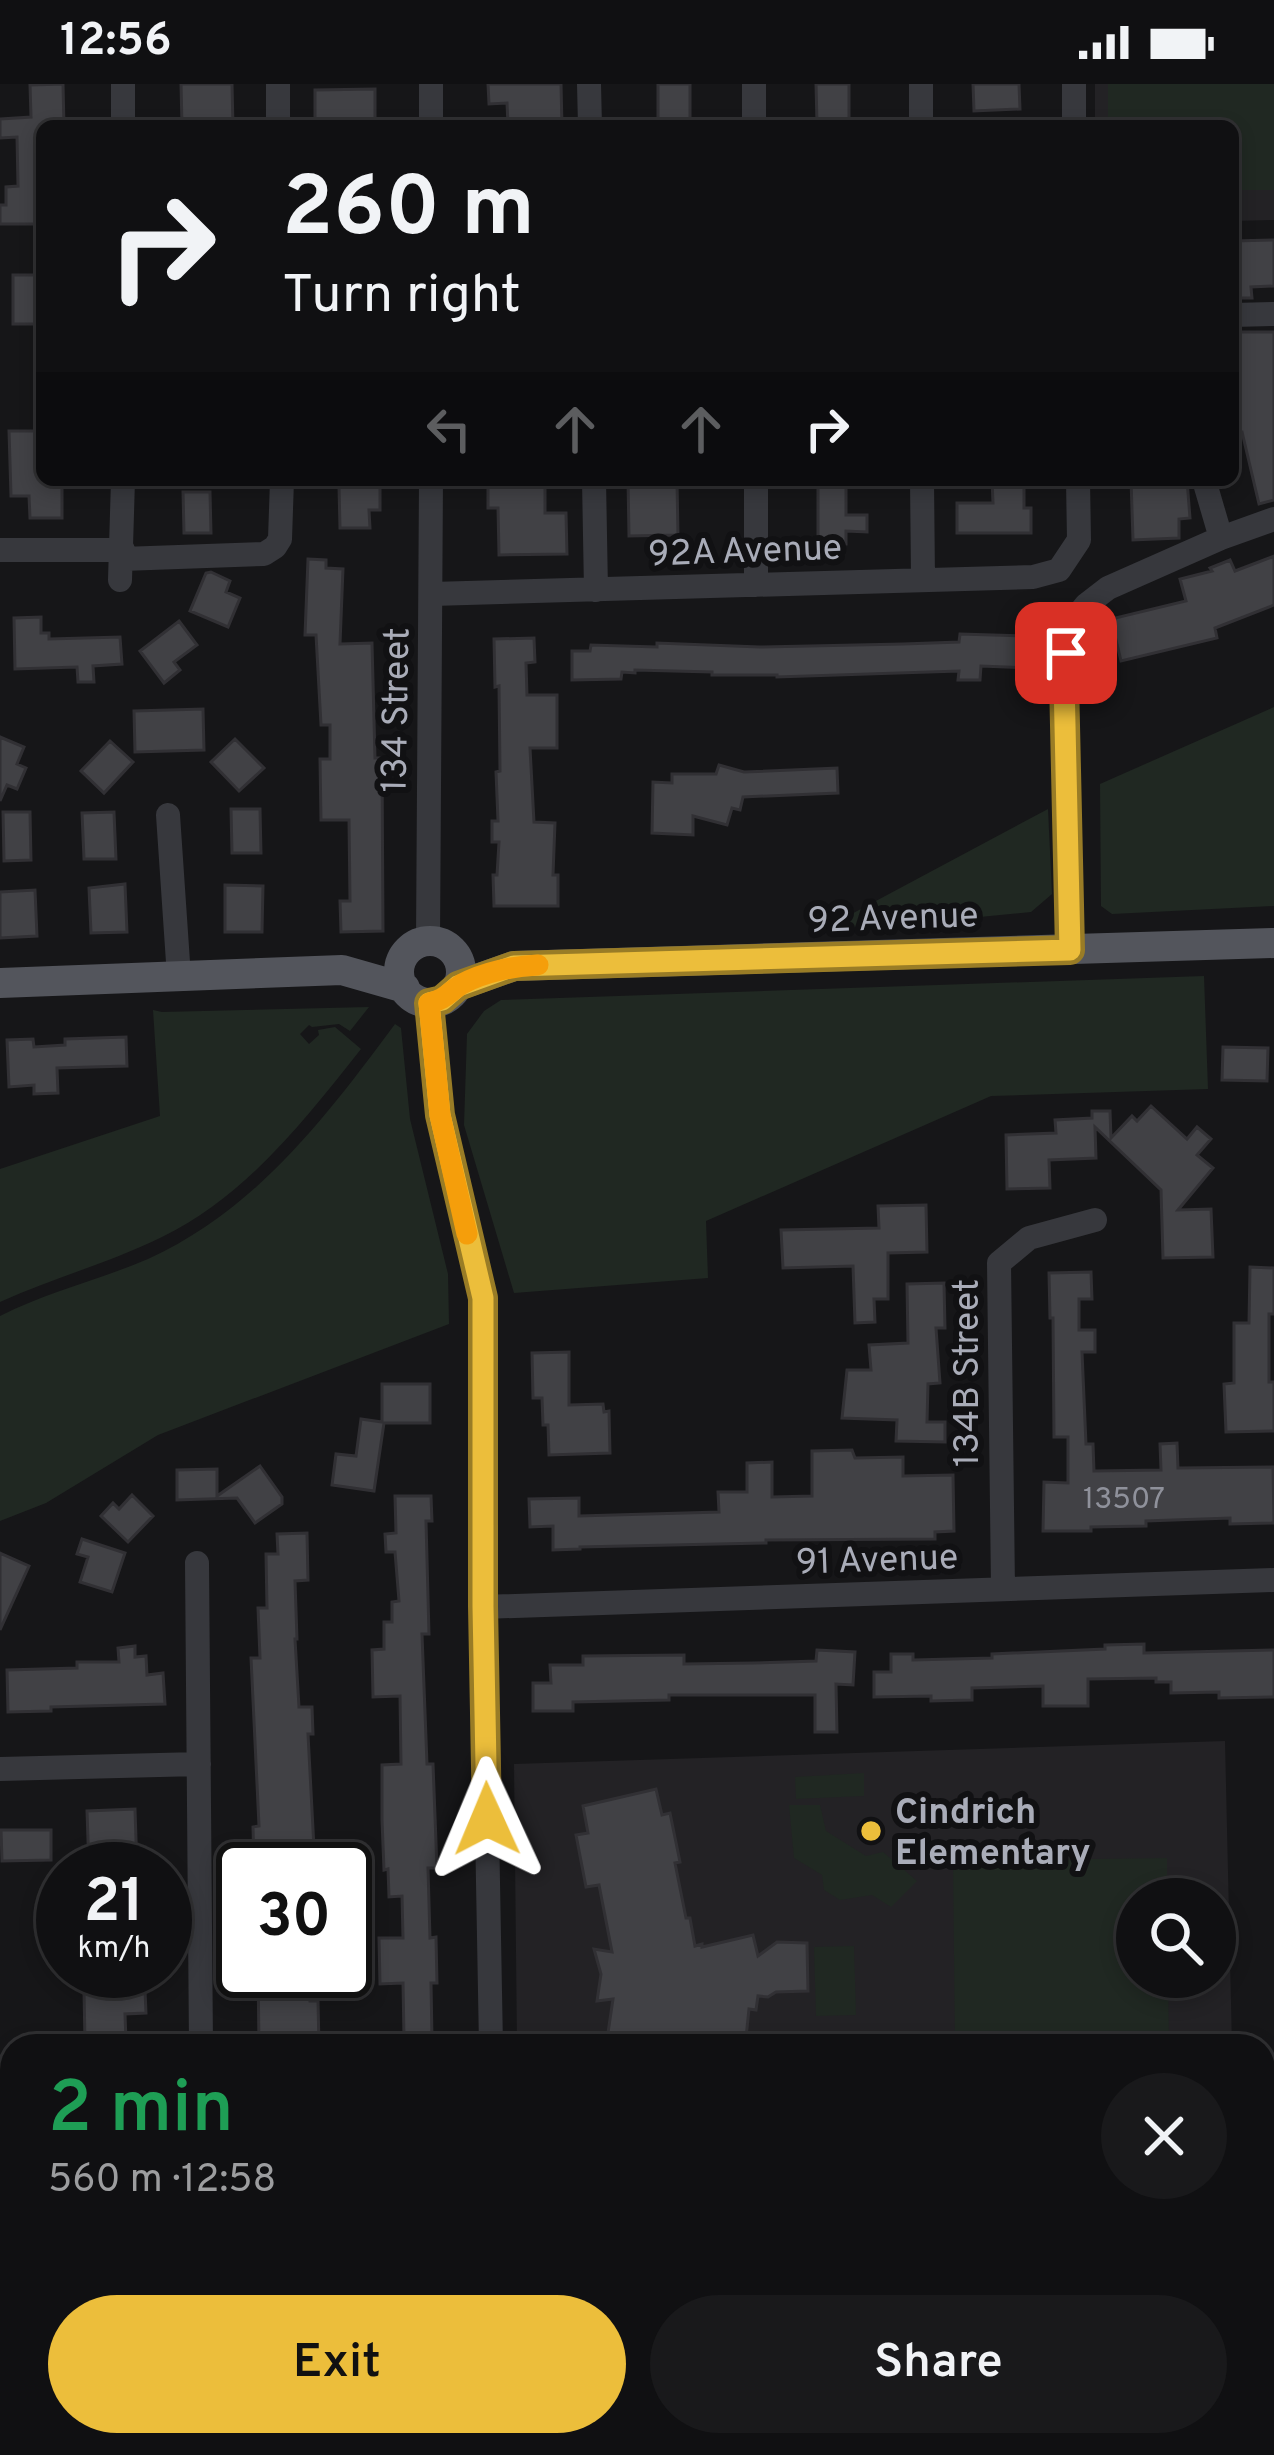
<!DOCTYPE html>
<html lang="en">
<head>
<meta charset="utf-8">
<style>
  :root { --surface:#101012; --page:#19191b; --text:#f1f3f6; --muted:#9c9d9f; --line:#303032; --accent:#ecbe3b }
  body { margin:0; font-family:Overpass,sans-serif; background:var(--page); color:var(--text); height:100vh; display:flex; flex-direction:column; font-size:45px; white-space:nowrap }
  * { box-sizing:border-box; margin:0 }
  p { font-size:39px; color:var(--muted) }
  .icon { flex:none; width:66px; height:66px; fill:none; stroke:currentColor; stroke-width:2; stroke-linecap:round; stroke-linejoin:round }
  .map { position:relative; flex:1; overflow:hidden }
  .side { position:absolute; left:0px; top:1950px; width:1275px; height:423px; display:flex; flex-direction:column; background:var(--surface); border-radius:36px 36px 0 0; box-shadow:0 6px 18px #0003,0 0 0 3px var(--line) }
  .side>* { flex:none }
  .banner { position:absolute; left:36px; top:36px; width:1203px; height:366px; border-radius:18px; box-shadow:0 6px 18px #0003,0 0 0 3px var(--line); background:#101012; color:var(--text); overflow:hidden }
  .fabs { position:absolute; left:1116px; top:1794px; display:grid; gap:24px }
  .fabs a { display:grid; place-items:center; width:120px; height:120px; border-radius:50%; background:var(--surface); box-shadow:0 6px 18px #0003,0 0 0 3px var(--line); font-size:60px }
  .speed { position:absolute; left:36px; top:1758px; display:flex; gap:24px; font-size:60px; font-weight:700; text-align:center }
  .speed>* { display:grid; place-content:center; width:156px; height:156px; border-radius:50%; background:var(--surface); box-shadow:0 6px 18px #0003,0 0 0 3px var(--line); line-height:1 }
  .speed small { font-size:30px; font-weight:400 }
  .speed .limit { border:6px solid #111; border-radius:18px; background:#fff; color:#111 }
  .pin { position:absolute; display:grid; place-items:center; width:102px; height:102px; color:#fff; margin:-51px; border-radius:24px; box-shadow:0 6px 18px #0006 }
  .me { position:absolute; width:132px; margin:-66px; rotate:359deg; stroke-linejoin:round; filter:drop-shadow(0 0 9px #0008) }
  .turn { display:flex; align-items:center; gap:42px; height:252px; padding:0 48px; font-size:54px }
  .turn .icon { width:156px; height:156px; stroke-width:2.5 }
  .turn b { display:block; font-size:84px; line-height:102px }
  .lanes { display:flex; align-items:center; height:114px; padding:0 48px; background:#0003; justify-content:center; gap:60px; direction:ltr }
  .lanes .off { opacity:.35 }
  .round { display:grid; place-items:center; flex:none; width:126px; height:126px; border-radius:63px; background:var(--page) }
  .headline { display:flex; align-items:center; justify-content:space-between; height:204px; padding:0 48px }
  h1 { font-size:72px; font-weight:600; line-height:90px; color:#1e9e55 }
  .action { display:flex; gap:24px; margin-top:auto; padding:24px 48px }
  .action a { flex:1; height:138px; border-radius:72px; background:var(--accent); color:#111; font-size:48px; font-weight:600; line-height:138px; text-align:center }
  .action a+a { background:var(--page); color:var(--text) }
  .status { display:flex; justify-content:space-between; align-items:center; height:84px; padding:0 60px; background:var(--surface); direction:ltr }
  .status svg { height:33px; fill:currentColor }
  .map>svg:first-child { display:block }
  .built { fill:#232225; fill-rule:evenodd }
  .green { fill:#202822 }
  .building { fill:#414145; stroke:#313034; stroke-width:3 }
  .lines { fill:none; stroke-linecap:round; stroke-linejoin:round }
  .minor { stroke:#37383d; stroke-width:24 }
  .major { stroke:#53555c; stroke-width:30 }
  .route-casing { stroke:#997c26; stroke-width:30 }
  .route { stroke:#ecbe3b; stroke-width:21 }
  .slow { stroke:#f59e0b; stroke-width:21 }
  .poi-dot { fill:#ecbe3b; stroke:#111113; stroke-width:4.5 }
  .labels { text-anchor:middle; stroke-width:12; stroke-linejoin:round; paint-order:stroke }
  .number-label { font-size:30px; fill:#8f919b }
  .street-label { font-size:36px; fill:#a9acb8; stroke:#111113 }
  .poi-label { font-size:36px; font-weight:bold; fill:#a9acb8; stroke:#111113; text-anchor:start }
</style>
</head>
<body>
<div class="status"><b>12:56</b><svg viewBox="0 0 49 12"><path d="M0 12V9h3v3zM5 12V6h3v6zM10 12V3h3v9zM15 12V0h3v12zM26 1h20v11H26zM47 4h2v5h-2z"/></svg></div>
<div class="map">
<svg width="1274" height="2371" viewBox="0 0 1274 2371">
  <rect width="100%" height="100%" fill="#161618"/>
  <path class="built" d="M 1095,0 L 1274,0 L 1274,136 L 1233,137 L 1233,42 L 1095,42 Z
    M 1225,1657 L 1232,1962 L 517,1962 L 514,1680 ZM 1137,1815 L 1215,1815 L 1215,1893 L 1137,1893 Z"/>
  <path class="green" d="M 1108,0 L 1274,0 L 1274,106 L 1233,106 L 1233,42 L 1108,42 Z
    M 1274,623 L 1274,822 L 1112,830 L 1101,822 L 1100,700 Z
    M 1048,725 L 1052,810 L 1031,828 L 816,849 Z
    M 1204,892 L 1208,1005 L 991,1012 L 706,1137 L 708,1194 L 514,1209 L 464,1041 L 467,950 L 484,927 L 501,916 Z
    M 369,923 L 350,947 L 339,940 L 312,943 L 309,941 L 300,950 L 309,960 L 319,951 L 318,946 L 335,943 L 361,965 C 304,1037 246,1112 162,1153 C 109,1179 53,1194 0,1218 L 0,1085 L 160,1032 L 153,926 L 162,928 Z
    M 395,940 L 401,944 L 410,1035 L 448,1190 L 449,1240 L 158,1351 L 46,1419 L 0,1437 L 0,1232 C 47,1208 99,1196 148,1175 C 256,1126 326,1033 395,940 Z
    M 864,1689 L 864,1712 L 796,1715 L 795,1693 Z
    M 789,1721 L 820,1721 L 826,1747 L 866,1772 L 883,1768 L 917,1797 L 891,1823 L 872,1811 L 840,1816 L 824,1806 L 822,1791 L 794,1774 Z
    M 1167,1774 L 1167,1815 L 1137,1815 L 1137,1893 L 1168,1893 L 1169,1962 L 955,1962 L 953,1777 Z
    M 854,1862 L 856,1931 L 816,1932 L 814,1863 Z"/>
  <path class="building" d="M 63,0 L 64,42 L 42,42 L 42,140 L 0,140 L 0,121 L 6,121 L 6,103 L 18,102 L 17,53 L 0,54 L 0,35 L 31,33 L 30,1 Z
    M 181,0 L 232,0 L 233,42 L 182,42 Z
    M 488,0 L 561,0 L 562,42 L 508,42 L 507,19 L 489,20 Z
    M 658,0 L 690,0 L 690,42 L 658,42 Z
    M 816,0 L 849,0 L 849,39 L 817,40 Z
    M 973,0 L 1019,0 L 1020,25 L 974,27 Z
    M 375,5 L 375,42 L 315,42 L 315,6 Z
    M 1274,156 L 1274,202 L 1251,203 L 1252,214 L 1233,214 L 1233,157 Z
    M 13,191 L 42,191 L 42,240 L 13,240 Z
    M 1234,248 L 1274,248 L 1274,416 L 1259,420 L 1242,348 L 1233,348 Z
    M 9,347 L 42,347 L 42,396 L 62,396 L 62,434 L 30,434 L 29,412 L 11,412 Z
    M 488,396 L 545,396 L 545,429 L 566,429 L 567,470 L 499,471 L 498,424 L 488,424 Z
    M 628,396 L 677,396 L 678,451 L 629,452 Z
    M 818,396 L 846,396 L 846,431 L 867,431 L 867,448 L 846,447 L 846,460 L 818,459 Z
    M 992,396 L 1024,396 L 1024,424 L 1031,424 L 1031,449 L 957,449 L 957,419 L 993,419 Z
    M 1131,396 L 1187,396 L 1190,434 L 1179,435 L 1179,454 L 1133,456 Z
    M 380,402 L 380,426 L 369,426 L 370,444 L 340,444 L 339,403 Z
    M 183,408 L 210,408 L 211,449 L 184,449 Z
    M 1274,472 L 1274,521 L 1215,544 L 1217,554 L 1121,577 L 1111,535 L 1186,517 L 1180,495 L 1212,487 L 1210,484 L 1230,476 L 1235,487 Z
    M 308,475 L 326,476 L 326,484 L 343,485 L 340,560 L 372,559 L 375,674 L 382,674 L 383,847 L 341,848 L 340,817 L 350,817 L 349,736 L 321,736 L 320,675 L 330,675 L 330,641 L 321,641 L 316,551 L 305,551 Z
    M 211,488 L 230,497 L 226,508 L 240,514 L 228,543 L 190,527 L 206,489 Z
    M 41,533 L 41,549 L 49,549 L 49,555 L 120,553 L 122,580 L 93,582 L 94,598 L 78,598 L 77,583 L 15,585 L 14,534 Z
    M 179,537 L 197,561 L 174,578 L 180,586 L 164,599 L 140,567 Z
    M 960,550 L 1031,552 L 1030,584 L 981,582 L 980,596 L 958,596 L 959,587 L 777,593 L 777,591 L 712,591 L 712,588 L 635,586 L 635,589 L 622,588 L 621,595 L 572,596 L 572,567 L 590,567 L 591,561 L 657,563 L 657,559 L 760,563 L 903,560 L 959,558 Z
    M 534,554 L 535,578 L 526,579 L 527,611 L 557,611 L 557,664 L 530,664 L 534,738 L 555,739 L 553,791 L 558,791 L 558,822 L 494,822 L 493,791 L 497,791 L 499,758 L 492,758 L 492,737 L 498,737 L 496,688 L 500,687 L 499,602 L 495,603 L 494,555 Z
    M 203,625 L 204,666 L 135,668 L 134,627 Z
    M 0,653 L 24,663 L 17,680 L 26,684 L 17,705 L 7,701 L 0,717 Z
    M 235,655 L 264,684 L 239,707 L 211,678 Z
    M 110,657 L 133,678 L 104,709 L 81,687 Z
    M 719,681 L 744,688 L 837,684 L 838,709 L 743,713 L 740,726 L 732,724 L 727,741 L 693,732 L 693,751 L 652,749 L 653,698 L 672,699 L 672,690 L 716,690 Z
    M 231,725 L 260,725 L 261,769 L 232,769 Z
    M 3,728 L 30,728 L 31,776 L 4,777 Z
    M 114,728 L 116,775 L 84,775 L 82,729 Z
    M 125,800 L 127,848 L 91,849 L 89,804 Z
    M 225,801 L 263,802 L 262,848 L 225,848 Z
    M 35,806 L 37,852 L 0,854 L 0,808 Z
    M 126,953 L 127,982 L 57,984 L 58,1009 L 34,1010 L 34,1001 L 9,1003 L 7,956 L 33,955 L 34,963 L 65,961 L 65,955 Z
    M 1223,963 L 1268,964 L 1267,997 L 1222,996 Z
    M 1151,1022 L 1187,1055 L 1197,1043 L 1211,1055 L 1197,1071 L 1213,1084 L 1178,1126 L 1211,1125 L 1213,1173 L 1163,1174 L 1161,1106 L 1095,1043 L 1096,1074 L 1049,1076 L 1050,1104 L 1007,1105 L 1006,1051 L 1056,1049 L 1055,1036 L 1092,1034 L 1092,1027 L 1110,1027 L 1111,1054 L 1132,1032 L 1137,1037 Z
    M 926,1121 L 927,1168 L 888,1169 L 888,1215 L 874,1215 L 875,1238 L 855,1239 L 853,1182 L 783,1184 L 781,1146 L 879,1144 L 878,1122 Z
    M 1250,1183 L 1274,1184 L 1274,1230 L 1269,1230 L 1269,1298 L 1274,1298 L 1274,1347 L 1226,1348 L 1224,1300 L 1234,1299 L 1234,1239 L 1249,1239 Z
    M 1091,1188 L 1092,1215 L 1079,1215 L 1079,1246 L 1095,1246 L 1095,1268 L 1082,1268 L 1086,1360 L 1093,1360 L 1094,1387 L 1161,1386 L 1160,1360 L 1177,1359 L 1178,1384 L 1273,1383 L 1274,1439 L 1230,1440 L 1230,1434 L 1146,1437 L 1146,1442 L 1091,1443 L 1091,1447 L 1043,1447 L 1044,1398 L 1068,1399 L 1068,1353 L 1054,1353 L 1053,1234 L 1050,1234 L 1049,1189 Z
    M 944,1199 L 945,1244 L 936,1244 L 940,1299 L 928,1300 L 927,1338 L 945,1338 L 945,1358 L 896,1357 L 897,1336 L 842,1334 L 847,1286 L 871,1286 L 869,1261 L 908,1259 L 907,1200 Z
    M 569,1268 L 569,1321 L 603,1320 L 604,1328 L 609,1327 L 610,1369 L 549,1371 L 548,1341 L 543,1341 L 542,1314 L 533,1314 L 532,1269 Z
    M 382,1300 L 430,1300 L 430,1339 L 384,1339 L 374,1407 L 332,1401 L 336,1370 L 356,1372 L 361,1335 L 382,1338 Z
    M 852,1366 L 855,1374 L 903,1373 L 903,1392 L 953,1391 L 954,1447 L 935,1448 L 935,1455 L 766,1456 L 766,1459 L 580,1463 L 580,1465 L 553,1466 L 553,1442 L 530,1443 L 529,1415 L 579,1414 L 579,1432 L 719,1428 L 718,1408 L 747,1408 L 747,1379 L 772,1378 L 772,1413 L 812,1412 L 812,1367 Z
    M 260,1382 L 282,1413 L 282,1420 L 255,1439 L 237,1414 L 177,1416 L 177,1386 L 217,1385 L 217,1412 Z
    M 132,1411 L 153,1432 L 128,1458 L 101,1432 L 113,1419 L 119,1425 Z
    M 395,1412 L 431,1412 L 432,1437 L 426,1437 L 429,1550 L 422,1550 L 427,1680 L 433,1680 L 437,1784 L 428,1784 L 430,1854 L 436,1853 L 437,1899 L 431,1899 L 432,1954 L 404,1955 L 403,1899 L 380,1900 L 379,1854 L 403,1854 L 402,1812 L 389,1813 L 388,1785 L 384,1786 L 382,1736 L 382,1681 L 401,1680 L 400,1612 L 373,1613 L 372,1566 L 384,1565 L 384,1538 L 392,1538 L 392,1518 L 399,1517 L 395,1468 L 386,1468 L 385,1450 L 396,1449 Z
    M 307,1449 L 308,1496 L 295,1497 L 297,1555 L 295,1555 L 299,1623 L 312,1623 L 313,1650 L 308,1650 L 315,1783 L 254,1785 L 253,1743 L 259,1742 L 251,1574 L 260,1574 L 258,1524 L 267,1524 L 266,1470 L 278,1470 L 277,1450 Z
    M 82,1455 L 125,1469 L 112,1508 L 80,1498 L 88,1473 L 77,1470 Z
    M 0,1469 L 29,1482 L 0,1546 Z
    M 1144,1560 L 1144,1569 L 1274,1566 L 1274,1613 L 1219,1614 L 1219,1608 L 1171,1609 L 1171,1598 L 1156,1598 L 1156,1594 L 1088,1595 L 1088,1622 L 1043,1622 L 1043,1602 L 972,1604 L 972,1616 L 931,1617 L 931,1612 L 874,1613 L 874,1588 L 891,1588 L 891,1570 L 913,1570 L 913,1576 L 992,1574 L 992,1570 L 1105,1565 L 1105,1561 Z
    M 135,1562 L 135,1573 L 146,1572 L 147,1591 L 163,1589 L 165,1620 L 51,1623 L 51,1627 L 8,1628 L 7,1586 L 77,1584 L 77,1578 L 119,1578 L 118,1564 Z
    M 817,1566 L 855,1568 L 853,1601 L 836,1600 L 837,1648 L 815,1648 L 815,1611 L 669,1611 L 669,1616 L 573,1618 L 573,1627 L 533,1627 L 533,1599 L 551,1599 L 550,1581 L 583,1581 L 583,1572 L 684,1571 L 684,1580 L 754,1579 L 816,1577 Z
    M 656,1705 L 662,1731 L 670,1729 L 680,1778 L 675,1779 L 686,1834 L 690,1834 L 695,1862 L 702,1860 L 702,1863 L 753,1851 L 758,1872 L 777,1858 L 807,1859 L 808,1907 L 776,1908 L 768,1913 L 758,1912 L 756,1926 L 749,1925 L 746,1954 L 740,1954 L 739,1962 L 689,1951 L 688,1962 L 606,1962 L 613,1915 L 597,1917 L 601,1890 L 594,1865 L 612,1868 L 599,1801 L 586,1803 L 576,1751 L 588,1749 L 583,1722 Z
    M 135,1725 L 137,1785 L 89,1785 L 87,1727 Z
    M 1,1746 L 51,1746 L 51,1776 L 2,1777 Z
    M 108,1887 L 138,1887 L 139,1906 L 145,1906 L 146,1929 L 125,1930 L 126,1956 L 85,1958 L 84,1908 L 109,1907 Z
    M 258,1887 L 309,1887 L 310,1917 L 318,1917 L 319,1961 L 259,1962 Z"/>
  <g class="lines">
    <path class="minor" d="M 278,0 L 278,42
      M 431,0 L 431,42
      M 589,0 L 590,42
      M 754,0 L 754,42
      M 921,0 L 921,42
      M 1074,0 L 1074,42
      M 123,42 L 123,0
      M 1233,231 L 1274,230
      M 594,396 L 596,506
      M 756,396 L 756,501
      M 922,396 L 923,495
      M 1204,396 L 1221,454
      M 0,466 L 123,466
      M 122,475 L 264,470 L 275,463 L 280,455 L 282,396
      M 120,496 L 123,396
      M 432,510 L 1033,493 L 1059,486 L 1079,456 L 1078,396
      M 168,731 L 179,893
      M 428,857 L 431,396
      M 1070,866 L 1064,596 L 1069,542 L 1086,521 L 1108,504 L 1221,454 L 1274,435
      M 429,919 L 440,1031 L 483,1214 L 483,1523 L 491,1962
      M 197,1479 L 201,1962
      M 1003,1505 L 999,1179 L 1029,1154 L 1095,1136
      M 483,1523 L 1274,1496
      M 0,1685 L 199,1680
      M 0,2175 L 12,2175
      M 1263,2272 L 1274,2273
      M 498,2361 L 498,2371
      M 1263,2361 L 1263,2371"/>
    <path class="major" d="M399 888a31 31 0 1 1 62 0a31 31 0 1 1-62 0Z
      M 0,899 L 342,886 L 405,904
      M 457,902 L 514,882 L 1274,859"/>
  </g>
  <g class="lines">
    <defs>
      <path id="route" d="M 487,1735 L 483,1522 L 483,1214 L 440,1031 L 429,919 L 442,916 L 458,902 L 514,882 L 1070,866 L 1064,596 L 1066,569"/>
    </defs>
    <use href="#route" class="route-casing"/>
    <use href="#route" class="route"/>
    <path class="slow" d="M 467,1150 L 440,1031 L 429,919 C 445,916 450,907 462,900 C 484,888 514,882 538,881"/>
  </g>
  <circle class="poi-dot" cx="871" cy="1747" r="12"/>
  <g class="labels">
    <g class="number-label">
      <text x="1124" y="1424">13507</text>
    </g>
    <g class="street-label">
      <text transform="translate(745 465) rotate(-2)" y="13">92A Avenue</text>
      <text transform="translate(394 626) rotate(-89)" y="13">134 Street</text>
      <text transform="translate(893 832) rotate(-2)" y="13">92 Avenue</text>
      <text transform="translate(965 1289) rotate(-90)" y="13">134B Street</text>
      <text transform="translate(877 1474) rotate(-2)" y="13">91 Avenue</text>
    </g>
    <g class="poi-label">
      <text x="895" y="1739">Cindrich<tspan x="895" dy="41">Elementary</tspan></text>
    </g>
  </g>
</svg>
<div class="fabs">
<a><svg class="icon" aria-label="search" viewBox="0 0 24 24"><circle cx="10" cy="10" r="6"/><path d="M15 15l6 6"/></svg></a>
</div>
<div class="speed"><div>21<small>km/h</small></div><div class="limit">30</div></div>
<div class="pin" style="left:1066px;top:569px;background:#d93025"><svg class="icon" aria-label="arrive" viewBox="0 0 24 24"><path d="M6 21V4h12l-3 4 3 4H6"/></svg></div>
<svg class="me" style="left:487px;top:1735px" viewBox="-20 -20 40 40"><path d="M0-17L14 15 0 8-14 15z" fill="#ecbe3b" stroke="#fff" stroke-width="4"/></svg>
<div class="banner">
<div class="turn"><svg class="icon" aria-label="right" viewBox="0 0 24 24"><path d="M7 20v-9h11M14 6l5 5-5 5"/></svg><div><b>260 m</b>Turn right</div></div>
<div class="lanes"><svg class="icon off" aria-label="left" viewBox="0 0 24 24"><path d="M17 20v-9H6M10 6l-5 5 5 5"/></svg><svg class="icon off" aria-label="ahead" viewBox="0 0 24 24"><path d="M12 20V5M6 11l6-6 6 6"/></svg><svg class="icon off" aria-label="ahead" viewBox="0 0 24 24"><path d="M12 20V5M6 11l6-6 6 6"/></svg><svg class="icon" aria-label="right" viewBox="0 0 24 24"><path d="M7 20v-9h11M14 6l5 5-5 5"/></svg></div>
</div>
<section class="side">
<div class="headline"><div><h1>2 min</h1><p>560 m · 12:58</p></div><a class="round"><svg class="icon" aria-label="close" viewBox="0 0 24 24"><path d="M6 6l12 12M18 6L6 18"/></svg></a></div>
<div class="action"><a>Exit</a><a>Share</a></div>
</section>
</div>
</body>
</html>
